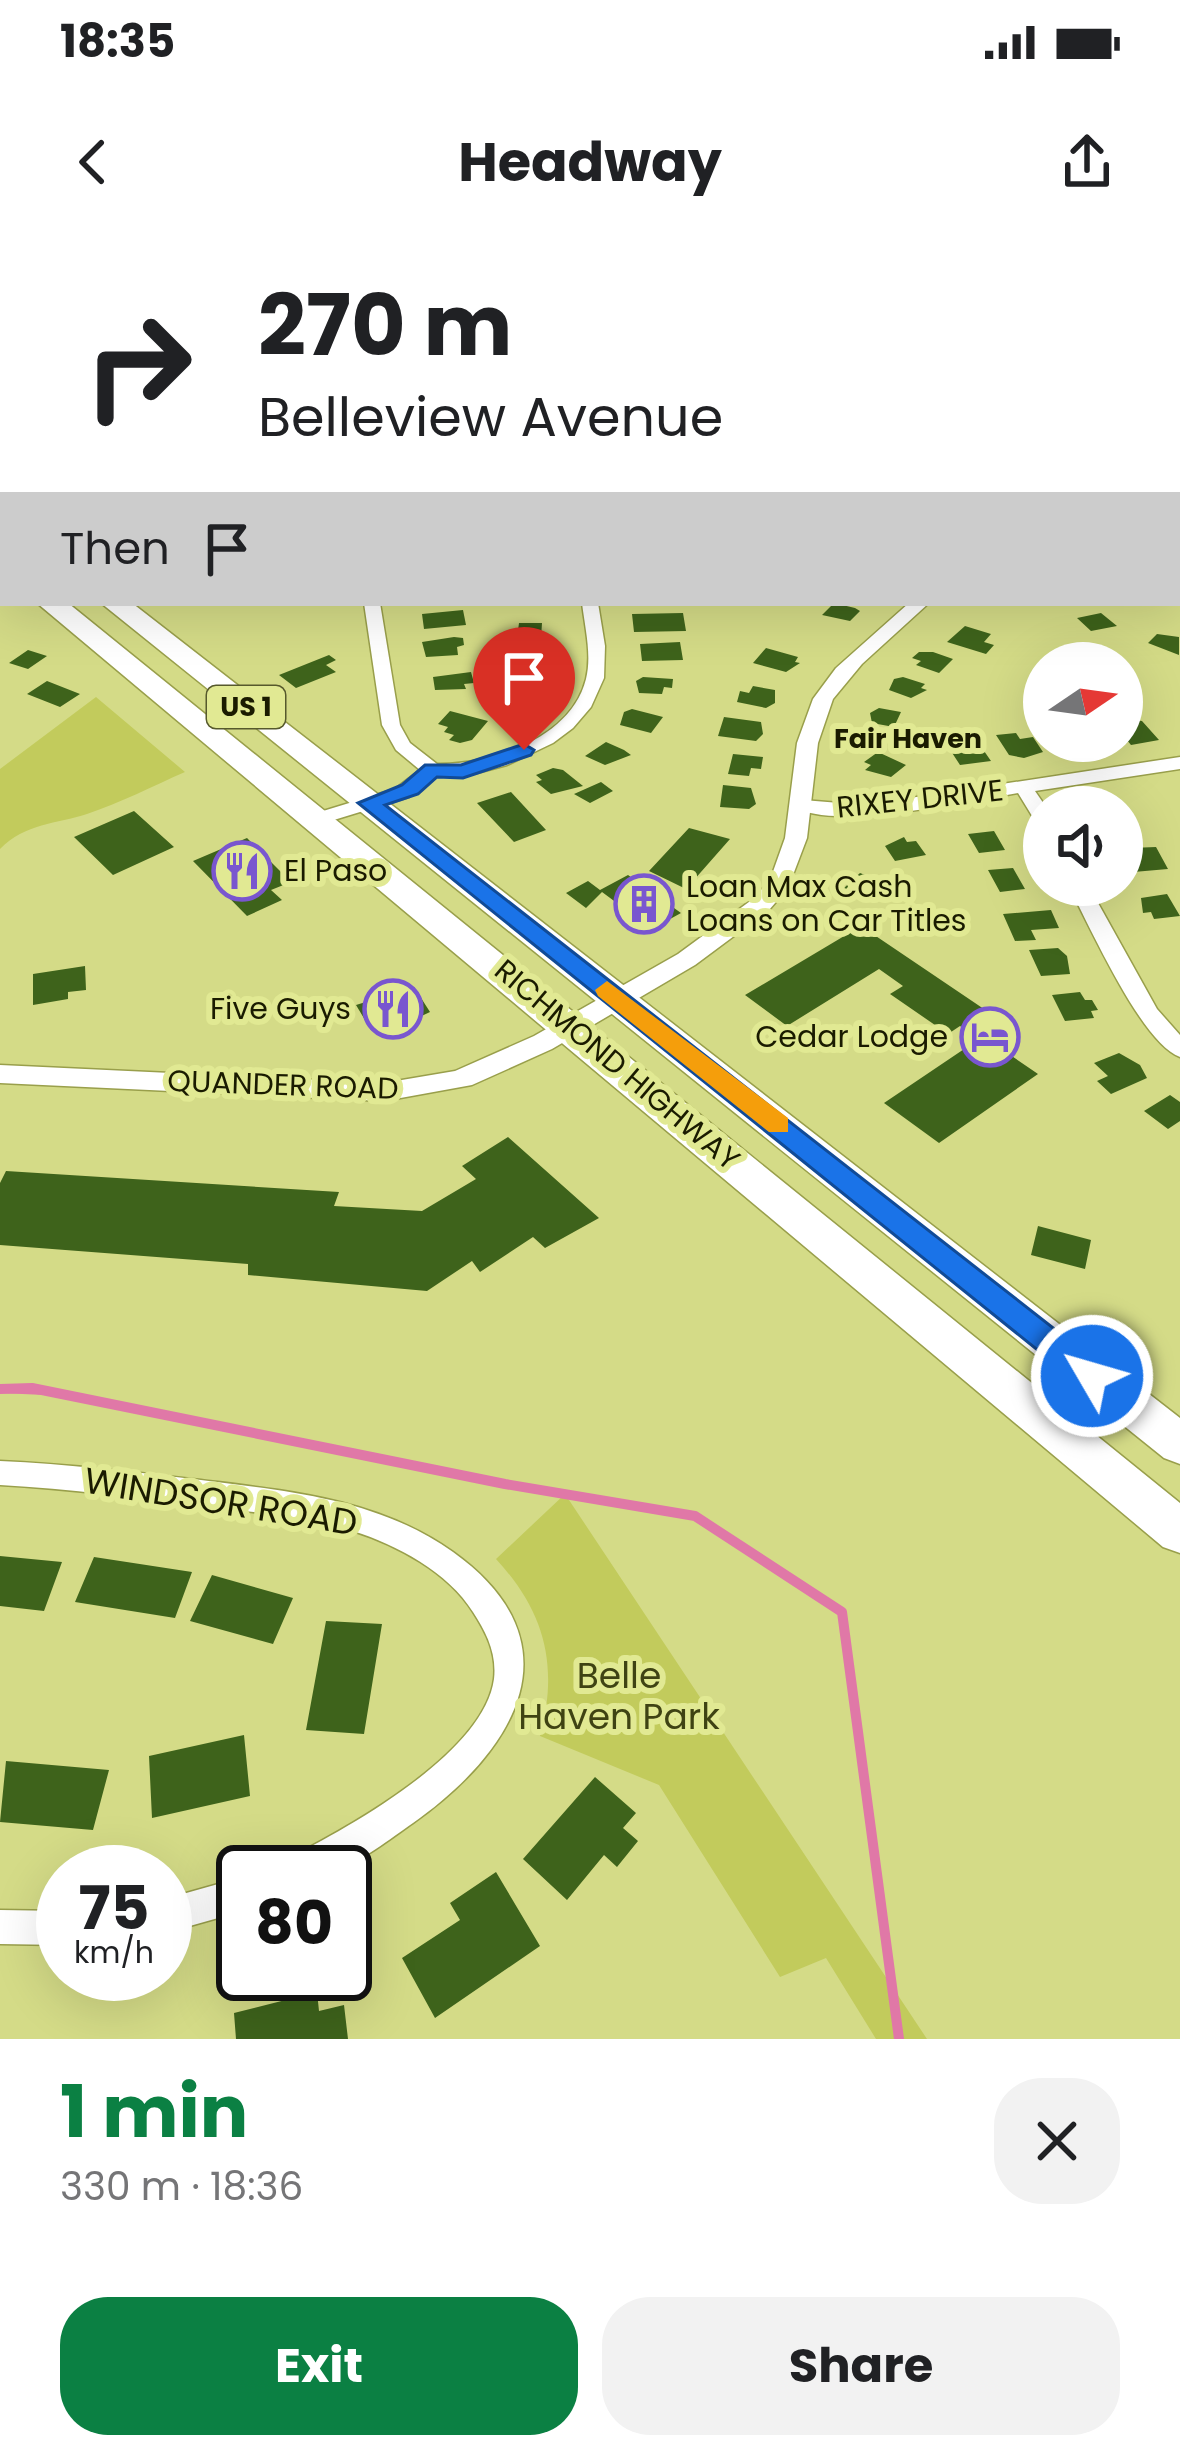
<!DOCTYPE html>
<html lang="en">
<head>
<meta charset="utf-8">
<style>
  :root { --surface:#fff; --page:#f2f2f2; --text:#202124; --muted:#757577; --accent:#0b8043 }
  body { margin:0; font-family:Poppins,sans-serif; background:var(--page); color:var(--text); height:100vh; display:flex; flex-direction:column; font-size:45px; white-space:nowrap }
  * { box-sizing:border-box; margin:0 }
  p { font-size:39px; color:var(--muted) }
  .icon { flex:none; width:66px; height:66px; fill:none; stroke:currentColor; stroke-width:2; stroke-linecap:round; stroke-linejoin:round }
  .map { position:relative; height:1799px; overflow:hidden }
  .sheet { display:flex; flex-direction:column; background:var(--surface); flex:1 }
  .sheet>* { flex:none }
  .top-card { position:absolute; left:0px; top:0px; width:1182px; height:366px; box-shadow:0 12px 48px #0002; background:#fff; color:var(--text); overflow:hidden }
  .needle { width:78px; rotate:77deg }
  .controls { position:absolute; left:1023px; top:402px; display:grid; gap:24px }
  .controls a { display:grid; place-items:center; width:120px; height:120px; border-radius:50%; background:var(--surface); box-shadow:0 12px 48px #0002; font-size:60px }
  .speed { position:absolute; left:36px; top:1605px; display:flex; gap:24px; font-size:60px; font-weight:700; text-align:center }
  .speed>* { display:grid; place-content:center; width:156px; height:156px; border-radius:50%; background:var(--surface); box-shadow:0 12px 48px #0002; line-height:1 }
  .speed small { font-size:30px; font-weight:400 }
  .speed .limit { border:6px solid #111; border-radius:18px; background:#fff; color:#111 }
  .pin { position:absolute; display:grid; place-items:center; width:102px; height:102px; color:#fff; margin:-123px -51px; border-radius:50% 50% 50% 0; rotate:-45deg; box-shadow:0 0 12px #0007 }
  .pin .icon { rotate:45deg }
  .me { position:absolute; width:132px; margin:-66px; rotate:308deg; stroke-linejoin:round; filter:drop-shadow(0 0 9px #0008) }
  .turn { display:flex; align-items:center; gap:42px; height:252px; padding:0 60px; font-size:54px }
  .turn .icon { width:156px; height:156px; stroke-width:2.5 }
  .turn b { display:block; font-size:84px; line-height:102px }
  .then { display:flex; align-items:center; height:114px; padding:0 60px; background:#0003; gap:24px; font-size:45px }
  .round { display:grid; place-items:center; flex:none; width:126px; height:126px; border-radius:48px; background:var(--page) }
  .head { display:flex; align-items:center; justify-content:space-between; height:204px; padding:0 60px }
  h1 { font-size:72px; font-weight:700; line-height:90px; color:var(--accent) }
  .action { display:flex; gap:24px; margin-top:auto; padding:24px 60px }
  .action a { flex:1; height:138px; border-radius:48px; background:var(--accent); color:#fff; font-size:48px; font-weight:700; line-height:138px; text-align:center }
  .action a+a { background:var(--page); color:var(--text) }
  .status { display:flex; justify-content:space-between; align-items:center; height:84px; padding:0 60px; background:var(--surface); direction:ltr }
  .status svg { height:33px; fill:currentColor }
  header { display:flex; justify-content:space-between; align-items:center; height:156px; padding:0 60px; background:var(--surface); font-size:54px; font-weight:700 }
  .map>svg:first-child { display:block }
  .green { fill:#c2cb5c }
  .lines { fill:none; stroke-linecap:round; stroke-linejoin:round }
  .stream-far1 { stroke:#e078a7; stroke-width:8 }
  .stream { stroke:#e078a7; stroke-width:10 }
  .building { fill:#3e631b }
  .minor-casing { stroke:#999f4b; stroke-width:3 }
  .tertiary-casing { stroke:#999f4b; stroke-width:3 }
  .secondary-casing { stroke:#999f4b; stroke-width:3 }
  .primary-casing { stroke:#999f4b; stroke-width:3 }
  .trunk-casing { stroke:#999f4b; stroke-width:3 }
  .minor { fill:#fff; fill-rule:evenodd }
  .tertiary { fill:#fff; fill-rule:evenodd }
  .secondary { fill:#fff; fill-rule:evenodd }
  .primary { fill:#fff; fill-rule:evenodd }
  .trunk { fill:#fff; fill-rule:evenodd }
  .route { fill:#1a73e8; stroke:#114b97; stroke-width:3 }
  .slow { fill:#f59e0b }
  .labels { text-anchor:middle; stroke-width:12; stroke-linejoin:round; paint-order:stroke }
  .shield { fill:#e1e993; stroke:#56592c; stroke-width:3 }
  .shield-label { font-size:27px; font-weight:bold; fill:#1a1b00 }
  .far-neighbourhood-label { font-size:27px; font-weight:bold; fill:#1a1b00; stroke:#e1e993 }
  .street-label { font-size:30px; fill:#1a1b00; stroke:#e1e993 }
  .poi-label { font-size:30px; fill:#1a1b00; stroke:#e1e993; text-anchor:start }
  .near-street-label { font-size:36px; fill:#1a1b00; stroke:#e1e993 }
  .near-park-label { font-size:36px; fill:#3f4313; stroke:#e1e993 }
</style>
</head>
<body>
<div class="status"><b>18:35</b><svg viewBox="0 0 49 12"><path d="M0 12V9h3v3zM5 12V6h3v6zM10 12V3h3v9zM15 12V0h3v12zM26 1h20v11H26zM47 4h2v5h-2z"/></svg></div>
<header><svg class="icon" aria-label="back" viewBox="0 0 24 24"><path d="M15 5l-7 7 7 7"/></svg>Headway<svg class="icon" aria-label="share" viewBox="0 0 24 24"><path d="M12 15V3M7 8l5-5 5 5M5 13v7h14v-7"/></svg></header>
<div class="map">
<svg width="1180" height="1799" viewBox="0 0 1180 1799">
  <rect width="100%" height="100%" fill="#d4db87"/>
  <path class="green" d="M 96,457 L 185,532 C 153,546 120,563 87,574 C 57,584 25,583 0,609 L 0,529 Z
    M 565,1254 L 927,1799 L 876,1799 L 826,1718 L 780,1737 L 659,1545 L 540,1496 C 559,1426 545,1372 496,1319 Z"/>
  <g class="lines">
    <path class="stream-far1" d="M 0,1149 L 45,1151"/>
    <path class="stream" d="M 0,1149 L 32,1148 L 505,1244 L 695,1276 L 842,1372 L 899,1799"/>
  </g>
  <path class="building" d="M 834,363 L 855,368 L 860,371 L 850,381 L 822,375 Z
    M 463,370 L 466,385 L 424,389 L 422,374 Z
    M 683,373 L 686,391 L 634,392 L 632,374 Z
    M 1101,373 L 1117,386 L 1091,391 L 1077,378 Z
    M 519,383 L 542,383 L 541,398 L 517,398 Z
    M 965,386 L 991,394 L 984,402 L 994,405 L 986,414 L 947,402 Z
    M 1157,394 L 1179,397 L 1179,415 L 1148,403 Z
    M 454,397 L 463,398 L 464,405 L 457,407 L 458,415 L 426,417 L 422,402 Z
    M 680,402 L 683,420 L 642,421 L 640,404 Z
    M 766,408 L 798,417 L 795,422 L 800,423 L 786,432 L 753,423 Z
    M 28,410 L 47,416 L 28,429 L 9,423 Z
    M 919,412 L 933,412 L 953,419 L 939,433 L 916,425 L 921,421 L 912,418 Z
    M 510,414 L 544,417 L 538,433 L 504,429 Z
    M 329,415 L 336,420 L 326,425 L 336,432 L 296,448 L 279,435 Z
    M 471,432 L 474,443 L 464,444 L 466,449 L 435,450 L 433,437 Z
    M 643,437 L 673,439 L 672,448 L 664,447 L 662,454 L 639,453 L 636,441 Z
    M 903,437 L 925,444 L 921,448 L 927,450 L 911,458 L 889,450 L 894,439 Z
    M 47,441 L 80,454 L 60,467 L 27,454 Z
    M 753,446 L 775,450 L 775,463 L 766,468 L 737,462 L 740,451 L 749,453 Z
    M 511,450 L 535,454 L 533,458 L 540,459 L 523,477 L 499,473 Z
    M 879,468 L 901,472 L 894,487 L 872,483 L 870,473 Z
    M 632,469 L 663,477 L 651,493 L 620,485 L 624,472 Z
    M 450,471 L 488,481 L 472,500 L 460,503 L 449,500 L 454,495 L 444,492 L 448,487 L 438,484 Z
    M 724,477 L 761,482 L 763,494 L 756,501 L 718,496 Z
    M 1126,479 L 1142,481 L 1159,500 L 1131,505 L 1122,494 Z
    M 1016,493 L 1020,499 L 1033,497 L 1043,512 L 1024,518 L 1009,515 L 996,495 Z
    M 975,498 L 991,521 L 960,525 L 945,502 Z
    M 606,502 L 624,510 L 631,515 L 605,525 L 585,516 Z
    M 878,512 L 906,525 L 891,537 L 865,530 L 871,525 L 864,522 Z
    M 733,514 L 763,517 L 761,529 L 751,528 L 749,536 L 728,534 Z
    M 553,528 L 563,530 L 583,546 L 551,554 L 536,542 L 542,540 L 536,535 Z
    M 601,542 L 613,551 L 590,563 L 574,554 Z
    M 723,545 L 751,548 L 756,564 L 749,569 L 720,567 Z
    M 511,552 L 546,590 L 514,602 L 477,563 Z
    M 134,571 L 174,607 L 113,635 L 74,597 Z
    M 689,588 L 730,599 L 686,649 L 649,631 Z
    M 994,591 L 1005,610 L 979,613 L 968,594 Z
    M 904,597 L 907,602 L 916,601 L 926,615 L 895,621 L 885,606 Z
    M 247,598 L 291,642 L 271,650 L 282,660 L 247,676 L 193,621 Z
    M 1122,602 L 1131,608 L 1156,607 L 1168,629 L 1122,633 Z
    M 1013,628 L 1025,649 L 1000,652 L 988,630 Z
    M 860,633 L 888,644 L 871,662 L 843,649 Z
    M 628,635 L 681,673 L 652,689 L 602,652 L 586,668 L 566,653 L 588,641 L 600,650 Z
    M 1167,654 L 1180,676 L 1154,679 L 1151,672 L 1143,673 L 1141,658 Z
    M 1051,670 L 1059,688 L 1031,690 L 1036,700 L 1015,701 L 1003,674 Z
    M 861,686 L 1015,790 L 994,804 L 1038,834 L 939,903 L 884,863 L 979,799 L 960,786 L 948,794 L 890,754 L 903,746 L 879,729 L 787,786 L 745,755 Z
    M 1058,708 L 1067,716 L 1070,734 L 1041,736 L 1029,710 Z
    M 85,726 L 86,750 L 68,752 L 68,759 L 33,765 L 33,734 Z
    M 414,747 L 430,772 L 392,790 L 389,784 L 371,790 L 356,765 Z
    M 1080,752 L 1085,760 L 1092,760 L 1098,770 L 1091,771 L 1094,778 L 1065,781 L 1052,755 Z
    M 1119,813 L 1140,825 L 1147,838 L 1111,854 L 1097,841 L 1108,836 L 1094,823 Z
    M 1170,855 L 1180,862 L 1180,881 L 1168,889 L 1144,871 Z
    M 508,897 L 599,978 L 545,1008 L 533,997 L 480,1032 L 472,1021 L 427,1051 L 248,1035 L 248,1024 L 0,1005 L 0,943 L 6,931 L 339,952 L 334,966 L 422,971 L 476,939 L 462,926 Z
    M 1038,986 L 1091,1000 L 1085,1029 L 1031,1015 Z
    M 0,1316 L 62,1322 L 44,1371 L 0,1366 Z
    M 94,1317 L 192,1332 L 175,1378 L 75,1362 Z
    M 212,1335 L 293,1358 L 273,1404 L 190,1381 Z
    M 326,1381 L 382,1384 L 364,1494 L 306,1490 Z
    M 244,1495 L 250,1556 L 152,1578 L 149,1516 Z
    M 6,1521 L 109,1530 L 93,1590 L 0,1582 Z
    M 595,1537 L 636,1573 L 623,1588 L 638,1601 L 617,1627 L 604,1615 L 567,1660 L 523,1619 Z
    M 496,1632 L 540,1706 L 435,1778 L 402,1718 L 460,1680 L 450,1663 Z
    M 317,1752 L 319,1771 L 344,1765 L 348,1799 L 236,1799 L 234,1773 Z"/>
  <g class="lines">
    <defs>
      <path id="minor" d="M 92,0 L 106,0 L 90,3 Z
        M 364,0 L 377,0 L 362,3 Z
        M 791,0 L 803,0 L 790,3 Z
        M 1179,26 L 1180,26 L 1180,34 L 1179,34 Z
        M 3,66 L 3,76 L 0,77 L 0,67 Z
        M 1179,178 L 1180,178 L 1180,187 L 1179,187 Z
        M 364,363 L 380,363 L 400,485 L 410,503 L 437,524 C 490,525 571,499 586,439 C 592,415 585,388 582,363 L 598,363 L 605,406 L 604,438 L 591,467 L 573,488 L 553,503 L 507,525 L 477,533 L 436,536 L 409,557 L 324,583 L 310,583 L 310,575 L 395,549 L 420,530 L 396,510 L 382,485 Z
        M 1180,517 L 1180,529 L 1035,551 L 1046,567 L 1044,586 L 1037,584 L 1018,553 C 970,561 830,592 793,566 L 803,560 L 864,565 Z
        M 1068,645 L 1088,645 L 1157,769 L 1180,795 L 1180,817 C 1141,803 1089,684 1068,645 Z
        M 0,1221 C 67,1224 134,1232 201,1240 C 289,1251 379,1259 453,1312 C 580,1403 516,1510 413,1583 C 390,1599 362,1621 335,1631 C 319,1636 297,1632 280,1632 L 285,1620 C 346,1589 484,1514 494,1439 C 497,1413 486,1392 473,1372 C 448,1332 397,1305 353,1291 C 307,1276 258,1273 209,1267 C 140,1258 70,1249 0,1245 Z
        M 243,1637 L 243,1671 L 165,1693 L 165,1659 Z
        M 0,1670 L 63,1671 L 63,1705 L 0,1704 Z"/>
      <path id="tertiary" d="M 909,363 L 929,363 L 862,424 L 833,459 L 818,503 L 807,598 L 788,648 L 769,670 L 695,725 L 552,809 L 472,845 L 384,861 L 0,843 L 0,825 L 384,843 L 455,831 L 534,796 L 678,714 L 753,659 L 770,640 L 785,598 L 797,503 L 813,459 L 836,428 Z"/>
      <path id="secondary" d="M 0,126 L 3,127 L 3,139 L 0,138 Z"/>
      <path id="primary" d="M 1179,88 L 1180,88 L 1180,100 L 1179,100 Z
        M 3,224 L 3,239 L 0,240 L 0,225 Z"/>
      <path id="trunk" d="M 0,270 L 3,271 L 3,287 L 0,286 Z
        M 0,317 L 3,318 L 3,335 L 0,334 Z
        M 37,363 L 68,363 L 1180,1263 L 1180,1313 L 1163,1307 Z
        M 101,363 L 132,363 L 1180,1178 L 1180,1224 L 1164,1218 Z"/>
    </defs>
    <use href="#minor" class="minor-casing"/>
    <use href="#tertiary" class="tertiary-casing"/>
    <use href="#secondary" class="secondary-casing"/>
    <use href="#primary" class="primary-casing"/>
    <use href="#trunk" class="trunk-casing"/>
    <use href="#minor" class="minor"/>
    <use href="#tertiary" class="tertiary"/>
    <use href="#secondary" class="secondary"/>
    <use href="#primary" class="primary"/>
    <use href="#trunk" class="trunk"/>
  </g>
  <path class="route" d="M 524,504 L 534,510 L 531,515 L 463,538 L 437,537 L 418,554 L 385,565 L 1103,1127 L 1108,1136 L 1103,1145 L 1081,1145 L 358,563 L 402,545 L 425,525 L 461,525 Z"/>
  <path class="slow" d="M 607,741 L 788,878 L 788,892 L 769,892 L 598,756 L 595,750 Z"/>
  <defs>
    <symbol id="restaurant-ring" viewBox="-11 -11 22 22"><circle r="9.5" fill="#e1e993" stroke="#7956cf" stroke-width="1.5"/><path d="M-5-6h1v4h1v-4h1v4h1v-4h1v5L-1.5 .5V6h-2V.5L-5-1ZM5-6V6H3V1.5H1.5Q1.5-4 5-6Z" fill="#7956cf"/></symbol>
    <symbol id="building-ring" viewBox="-11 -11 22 22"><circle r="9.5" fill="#e1e993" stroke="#7956cf" stroke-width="1.5"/><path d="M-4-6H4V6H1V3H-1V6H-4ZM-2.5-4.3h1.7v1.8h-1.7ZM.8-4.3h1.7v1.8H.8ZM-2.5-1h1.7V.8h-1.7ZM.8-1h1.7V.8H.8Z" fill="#7956cf"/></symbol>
    <symbol id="hotel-ring" viewBox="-11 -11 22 22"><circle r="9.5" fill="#e1e993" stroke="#7956cf" stroke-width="1.5"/><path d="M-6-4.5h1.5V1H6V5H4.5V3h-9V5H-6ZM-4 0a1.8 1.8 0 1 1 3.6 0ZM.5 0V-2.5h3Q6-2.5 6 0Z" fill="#7956cf"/></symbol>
  </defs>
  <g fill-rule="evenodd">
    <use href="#restaurant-ring" x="209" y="598" width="66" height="66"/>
    <use href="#building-ring" x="611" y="631" width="66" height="66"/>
    <use href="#restaurant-ring" x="360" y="736" width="66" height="66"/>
    <use href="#hotel-ring" x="957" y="764" width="66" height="66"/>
  </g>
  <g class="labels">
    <rect class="shield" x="207" y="446" width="78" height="42" rx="9"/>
    <g class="shield-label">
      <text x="246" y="476">US 1</text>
    </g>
    <g class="far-neighbourhood-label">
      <text x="908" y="508">Fair Haven</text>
    </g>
    <g class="street-label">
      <text transform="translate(920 559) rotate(-6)" y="10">RIXEY DRIVE</text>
      <text transform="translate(617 825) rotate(40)" y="10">RICHMOND HIGHWAY</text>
      <text transform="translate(283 845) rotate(2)" y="10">QUANDER ROAD</text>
    </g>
    <g class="poi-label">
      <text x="284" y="641">El Paso</text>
      <text x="686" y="657">Loan Max Cash<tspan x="686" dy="34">Loans on Car Titles</tspan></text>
      <text x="351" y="779" text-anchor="end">Five Guys</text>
      <text x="948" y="807" text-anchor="end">Cedar Lodge</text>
    </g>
    <g class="near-street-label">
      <text transform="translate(221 1261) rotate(9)" y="13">WINDSOR ROAD</text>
    </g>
    <g class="near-park-label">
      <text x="619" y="1448">Belle<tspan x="619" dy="41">Haven Park</tspan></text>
    </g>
  </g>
</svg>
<div class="controls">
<a><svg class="needle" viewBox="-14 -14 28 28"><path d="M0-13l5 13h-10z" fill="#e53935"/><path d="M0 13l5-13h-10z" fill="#757577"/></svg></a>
<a><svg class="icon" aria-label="sound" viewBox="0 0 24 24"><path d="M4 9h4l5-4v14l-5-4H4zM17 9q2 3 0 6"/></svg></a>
</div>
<div class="speed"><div>75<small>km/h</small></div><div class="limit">80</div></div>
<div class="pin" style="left:524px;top:510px;background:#d93025"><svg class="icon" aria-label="arrive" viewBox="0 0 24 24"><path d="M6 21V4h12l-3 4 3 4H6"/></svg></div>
<svg class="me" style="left:1092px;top:1136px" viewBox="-20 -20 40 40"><circle r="17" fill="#1a73e8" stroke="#fff" stroke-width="3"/><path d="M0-11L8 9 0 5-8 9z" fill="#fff"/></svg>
<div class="top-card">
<div class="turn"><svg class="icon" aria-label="right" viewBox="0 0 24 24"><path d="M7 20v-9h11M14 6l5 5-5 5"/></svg><div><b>270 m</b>Belleview Avenue</div></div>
<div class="then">Then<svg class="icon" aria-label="arrive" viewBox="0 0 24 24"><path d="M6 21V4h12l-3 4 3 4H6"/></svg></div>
</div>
</div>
<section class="sheet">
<div class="head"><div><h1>1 min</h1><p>330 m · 18:36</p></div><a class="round"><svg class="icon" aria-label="close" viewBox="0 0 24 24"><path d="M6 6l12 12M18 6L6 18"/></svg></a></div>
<div class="action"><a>Exit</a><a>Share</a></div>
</section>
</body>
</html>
